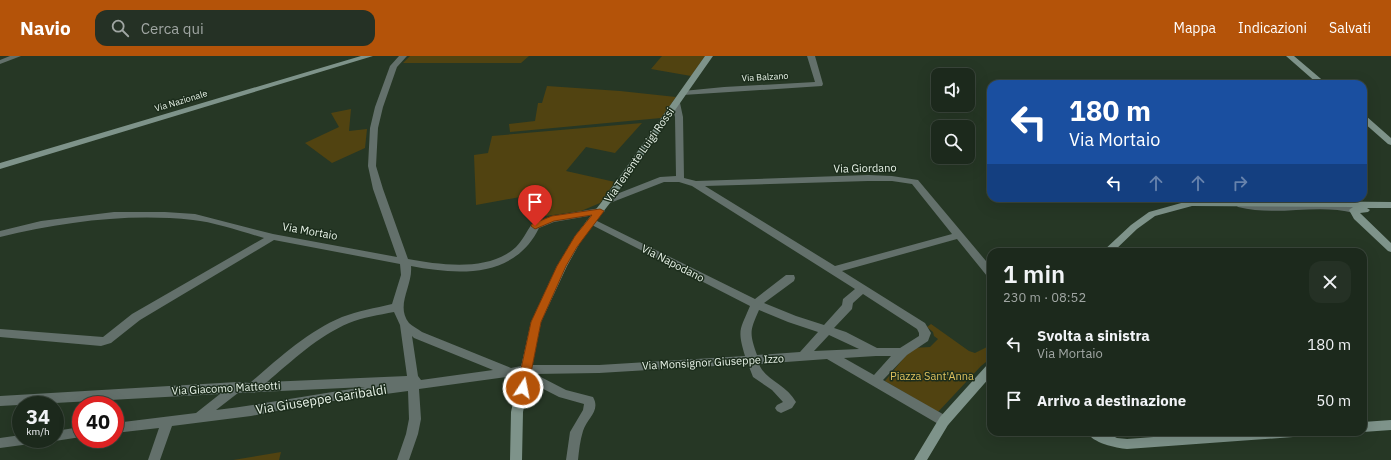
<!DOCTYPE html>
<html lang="it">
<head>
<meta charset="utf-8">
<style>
  :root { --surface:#1c291c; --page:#253125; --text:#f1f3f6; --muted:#a0a6a3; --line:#3a453b; --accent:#b45309 }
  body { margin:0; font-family:"IBM Plex Sans",sans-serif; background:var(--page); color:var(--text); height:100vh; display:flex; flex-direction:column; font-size:15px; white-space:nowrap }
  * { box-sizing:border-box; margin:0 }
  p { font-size:13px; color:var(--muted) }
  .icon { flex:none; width:22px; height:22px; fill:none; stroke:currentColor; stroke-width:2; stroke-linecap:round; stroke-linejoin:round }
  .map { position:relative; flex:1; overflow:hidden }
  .sheet { position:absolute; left:987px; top:192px; width:380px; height:188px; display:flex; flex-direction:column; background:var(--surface); border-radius:12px; box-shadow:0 4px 16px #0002,0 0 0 1px var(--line) }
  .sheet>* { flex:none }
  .hud { position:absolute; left:987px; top:24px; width:380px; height:122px; border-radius:12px; box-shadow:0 4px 16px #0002,0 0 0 1px var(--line); background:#1a4fa0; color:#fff; overflow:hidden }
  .tools { position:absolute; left:931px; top:12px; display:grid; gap:8px }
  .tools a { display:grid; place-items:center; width:44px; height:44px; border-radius:8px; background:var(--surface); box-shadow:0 4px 16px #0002,0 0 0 1px var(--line); font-size:20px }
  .speed { position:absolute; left:12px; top:340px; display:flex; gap:8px; font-size:20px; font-weight:700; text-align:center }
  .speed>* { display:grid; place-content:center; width:52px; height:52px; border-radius:50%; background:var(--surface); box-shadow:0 4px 16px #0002,0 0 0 1px var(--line); line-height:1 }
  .speed small { font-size:10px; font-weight:400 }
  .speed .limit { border:6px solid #d22; background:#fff; color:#111 }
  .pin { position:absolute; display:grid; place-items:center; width:34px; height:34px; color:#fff; margin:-41px -17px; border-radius:50% 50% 50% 0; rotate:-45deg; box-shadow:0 0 4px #0007 }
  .pin .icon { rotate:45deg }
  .me { position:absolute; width:44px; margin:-22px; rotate:11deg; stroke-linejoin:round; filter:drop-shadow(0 0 3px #0008) }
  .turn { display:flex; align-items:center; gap:14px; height:84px; padding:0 16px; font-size:18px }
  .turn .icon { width:52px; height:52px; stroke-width:2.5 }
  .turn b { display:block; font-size:28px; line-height:34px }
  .lanes { display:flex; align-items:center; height:38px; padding:0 16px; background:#0003; justify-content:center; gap:20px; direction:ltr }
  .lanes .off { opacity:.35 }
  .round { display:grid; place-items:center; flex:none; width:42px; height:42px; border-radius:12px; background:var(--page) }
  .headline { display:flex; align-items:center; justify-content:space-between; height:68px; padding:0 16px }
  h1 { font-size:24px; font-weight:600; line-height:30px }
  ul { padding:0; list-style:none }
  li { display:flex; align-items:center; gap:12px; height:56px; padding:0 16px }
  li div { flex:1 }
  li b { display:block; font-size:15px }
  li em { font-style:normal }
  header { display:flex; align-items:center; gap:24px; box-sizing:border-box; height:56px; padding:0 20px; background:var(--accent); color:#fff }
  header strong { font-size:19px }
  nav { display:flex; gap:22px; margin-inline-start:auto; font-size:14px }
  .search { width:280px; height:36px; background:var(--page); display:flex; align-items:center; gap:10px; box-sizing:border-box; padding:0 14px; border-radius:12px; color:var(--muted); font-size:15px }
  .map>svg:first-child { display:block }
  .green { fill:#514311 }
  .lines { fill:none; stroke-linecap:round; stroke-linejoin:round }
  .street { fill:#63706b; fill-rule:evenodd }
  .secondary { fill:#7e938a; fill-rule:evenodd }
  .route { fill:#b45309; stroke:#753606 }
  .labels { text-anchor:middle; stroke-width:3; stroke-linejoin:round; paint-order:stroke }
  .far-street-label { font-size:9px; fill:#e8f3e8; stroke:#1c2d1c }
  .street-label { font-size:11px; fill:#e8f3e8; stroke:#1c2d1c }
  .park-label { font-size:11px; fill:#dec15d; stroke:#1c2d1c }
  .near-street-label { font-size:13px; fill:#e8f3e8; stroke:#1c2d1c }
</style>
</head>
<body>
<header>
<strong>Navio</strong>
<div class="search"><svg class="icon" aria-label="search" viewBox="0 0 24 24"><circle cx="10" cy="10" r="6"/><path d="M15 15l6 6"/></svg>Cerca qui</div>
<nav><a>Mappa</a><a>Indicazioni</a><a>Salvati</a></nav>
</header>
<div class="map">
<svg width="1391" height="404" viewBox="0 0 1391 404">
  <rect width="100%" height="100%" fill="#263725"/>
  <path class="green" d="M 410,0 L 529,0 L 521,7 L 403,7 Z
    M 662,0 L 705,0 L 691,20 L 651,13 Z
    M 547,30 L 620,35 L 676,41 L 661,62 L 510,76 L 509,68 L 535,65 L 538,47 L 542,47 Z
    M 351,53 L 349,75 L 367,73 L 365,92 L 332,107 L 305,87 L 339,71 L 331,57 Z
    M 642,67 L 615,97 L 586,91 L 566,115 L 615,126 L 600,147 L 581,155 L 546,160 L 531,139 L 476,149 L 474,99 L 488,97 L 492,80 Z
    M 931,268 L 969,295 L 975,297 L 991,289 L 991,302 L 981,310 L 938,356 L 885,325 L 912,292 L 930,291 L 938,283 L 934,280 L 933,276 L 927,271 Z
    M 281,396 L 279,404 L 233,404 Z"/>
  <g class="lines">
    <path class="street" d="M 10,0 L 21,0 L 0,8 L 0,4 Z
      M 399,0 L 407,0 L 397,11 L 383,51 L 378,72 L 376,110 L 383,133 L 408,203 C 441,209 489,216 516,191 C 523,184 526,176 532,168 L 552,160 L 600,152 L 605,155 L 600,158 L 554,166 L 539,172 C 514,223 458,219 411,210 C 413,230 395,249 409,267 C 412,270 418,273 422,276 L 511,312 L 526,309 L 599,309 L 745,300 C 737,273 740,274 750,250 L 588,167 L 586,165 L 591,162 L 755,243 L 786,219 L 794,219 L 795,222 L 794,225 L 764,247 L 796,260 L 824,269 L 842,249 L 843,243 L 855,233 L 692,130 L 679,126 L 664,126 L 610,147 L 607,148 L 602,145 L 604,143 L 660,121 L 676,120 L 675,61 L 672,47 L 676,45 L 680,47 L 683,61 L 684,122 L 696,125 L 868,119 L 892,120 L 918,124 L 991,211 L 991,222 L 987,220 L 957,183 L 842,215 L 925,267 L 931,277 L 928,285 L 907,299 L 883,324 L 948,361 L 950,365 L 948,369 L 944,370 L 940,369 L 827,303 L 759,308 C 764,323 787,329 796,346 L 792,352 L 781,357 L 777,355 L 775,352 L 777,349 L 783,346 L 772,334 L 753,321 L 748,308 L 599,317 L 535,318 L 566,334 L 593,341 C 601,355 587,362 583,375 C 580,385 579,394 578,404 L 566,404 L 570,376 L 583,354 L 584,348 L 559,341 L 522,322 L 520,319 L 419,333 L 421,363 L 418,378 L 409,404 L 397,404 L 406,378 L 409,363 L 408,335 L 311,348 L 251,360 L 172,370 L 160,404 L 148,404 L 159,372 L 115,377 L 115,367 L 196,357 L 220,338 L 0,350 L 0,340 L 237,326 L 250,327 C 278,303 308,275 342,261 C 358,255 375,252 392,248 L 401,219 L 400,208 L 274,184 L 140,264 L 111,287 L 101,290 L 0,281 L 0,273 L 103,281 L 132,258 L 264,182 C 243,176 214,166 193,164 C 128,157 63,166 0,181 L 0,175 L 41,165 L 114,156 L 165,156 L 195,158 L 273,178 L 397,201 L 373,133 L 368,110 L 370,72 L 375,51 L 390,10 ZM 868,125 L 892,125 L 912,128 L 952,178 L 835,210 L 705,130 ZM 863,238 L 917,273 L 919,277 L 919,280 L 900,292 L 877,292 L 846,276 L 834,272 L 852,253 L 853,247 ZM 759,254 L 788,266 L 818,276 L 800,296 L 757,299 C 749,276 750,275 759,254 ZM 394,256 L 400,269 L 407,320 L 267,326 C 292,305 318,280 349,267 C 363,261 379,259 394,256 ZM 829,279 L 859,293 L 814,295 ZM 412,280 L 414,282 L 493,314 L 421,324 L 418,320 ZM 876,300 L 891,300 L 874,319 L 844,302 ZM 365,331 C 315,338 266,348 216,354 L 238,337 Z
      M 807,0 L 815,0 L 823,28 L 822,30 L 683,39 L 679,37 L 683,35 L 724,31 L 815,26 Z
      M 1241,146 L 1264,149 L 1340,148 L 1354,150 L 1359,154 L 1354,157 C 1317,147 1276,161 1238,151 L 1236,149 L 1238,147 Z
      M 81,371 L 81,381 L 55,385 L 50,383 L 55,383 L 55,375 Z
      M 21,379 L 21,383 L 36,383 L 34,387 L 30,388 L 0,392 L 0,382 Z"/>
    <path class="secondary" d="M 361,0 L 373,0 L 0,113 L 0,107 Z
      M 705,0 L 713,0 L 610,147 L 582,183 L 567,210 L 541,266 L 523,356 L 522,404 L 510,404 L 511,356 L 531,266 L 557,210 L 575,180 L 604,143 Z
      M 1286,0 L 1294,0 L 1327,28 L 1318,28 Z
      M 1363,60 L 1366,60 L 1391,82 L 1391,89 L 1388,88 L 1363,66 Z
      M 1192,144 L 1391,146 L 1391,152 L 1367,152 L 1370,154 L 1368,156 L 1360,157 L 1391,187 L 1391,196 L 1388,195 L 1354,163 L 1349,154 L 1353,151 L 1192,150 L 1155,160 L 1137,173 L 1113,196 L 1102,196 L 1131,169 L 1149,156 Z
      M 991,308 L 991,320 L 948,369 L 927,404 L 914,404 L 940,361 L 987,309 Z
      M 1391,364 L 1391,374 L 1363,376 L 1363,366 Z
      M 1087,376 L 1105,376 L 1117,382 L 1127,383 L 1220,376 L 1299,376 L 1297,380 L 1293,381 L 1127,393 C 1116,392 1092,387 1087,376 Z"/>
  </g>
  <path class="route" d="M 600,153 L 604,155 L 577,191 L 566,210 L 541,266 L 528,332 L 527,335 L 523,336 L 519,335 L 517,332 L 531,266 L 557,210 L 575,180 L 592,159 L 554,165 L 535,173 L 531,170 L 532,168 L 552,160 Z"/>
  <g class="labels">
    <g class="far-street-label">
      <text transform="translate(765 21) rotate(-3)" y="3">Via Balzano</text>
      <text transform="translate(181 45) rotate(-17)" y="3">Via Nazionale</text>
    </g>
    <g class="street-label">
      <text transform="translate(639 99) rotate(-55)" y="4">Via Tenente Luigi Rossi</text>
      <text transform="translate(865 112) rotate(-1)" y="4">Via Giordano</text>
      <text transform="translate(310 175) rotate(10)" y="4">Via Mortaio</text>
      <text transform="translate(673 207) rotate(27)" y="4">Via Napodano</text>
      <text transform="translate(713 306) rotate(-3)" y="4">Via Monsignor Giuseppe Izzo</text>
      <text transform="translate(226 332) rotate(-3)" y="4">Via Giacomo Matteotti</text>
    </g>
    <g class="park-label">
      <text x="932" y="324">Piazza Sant'Anna</text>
    </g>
    <g class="near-street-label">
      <text transform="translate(321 343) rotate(-9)" y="5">Via Giuseppe Garibaldi</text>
    </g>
  </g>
</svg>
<div class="tools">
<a><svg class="icon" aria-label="sound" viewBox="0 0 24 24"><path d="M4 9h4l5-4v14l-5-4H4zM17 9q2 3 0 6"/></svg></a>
<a><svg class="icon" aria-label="search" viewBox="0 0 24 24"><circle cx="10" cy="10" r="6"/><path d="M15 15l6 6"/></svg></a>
</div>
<div class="speed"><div>34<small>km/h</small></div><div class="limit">40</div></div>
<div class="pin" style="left:535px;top:170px;background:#d93025"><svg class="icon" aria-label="arrive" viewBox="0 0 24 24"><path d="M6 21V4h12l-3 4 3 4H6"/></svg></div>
<svg class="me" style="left:523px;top:332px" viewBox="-20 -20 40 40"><circle r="17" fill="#b45309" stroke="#fff" stroke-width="3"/><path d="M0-11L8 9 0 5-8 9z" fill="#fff"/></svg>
<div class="hud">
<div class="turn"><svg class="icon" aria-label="left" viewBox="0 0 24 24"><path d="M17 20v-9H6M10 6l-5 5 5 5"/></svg><div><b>180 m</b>Via Mortaio</div></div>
<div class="lanes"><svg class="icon" aria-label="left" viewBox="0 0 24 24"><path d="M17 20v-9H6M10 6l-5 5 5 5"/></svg><svg class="icon off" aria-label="ahead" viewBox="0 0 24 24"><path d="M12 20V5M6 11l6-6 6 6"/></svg><svg class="icon off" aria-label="ahead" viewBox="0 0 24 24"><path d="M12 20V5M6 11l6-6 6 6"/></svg><svg class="icon off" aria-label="right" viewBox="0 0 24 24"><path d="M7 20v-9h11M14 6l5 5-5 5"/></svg></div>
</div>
<section class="sheet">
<div class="headline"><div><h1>1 min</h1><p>230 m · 08:52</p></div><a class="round"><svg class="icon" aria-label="close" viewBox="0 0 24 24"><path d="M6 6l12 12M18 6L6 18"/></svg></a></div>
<ul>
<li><svg class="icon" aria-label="left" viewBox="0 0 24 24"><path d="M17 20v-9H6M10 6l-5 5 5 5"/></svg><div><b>Svolta a sinistra</b><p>Via Mortaio</p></div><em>180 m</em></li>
<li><svg class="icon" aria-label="arrive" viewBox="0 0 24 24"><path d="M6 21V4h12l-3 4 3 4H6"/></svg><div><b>Arrivo a destinazione</b></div><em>50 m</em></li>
</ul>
</section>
</div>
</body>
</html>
